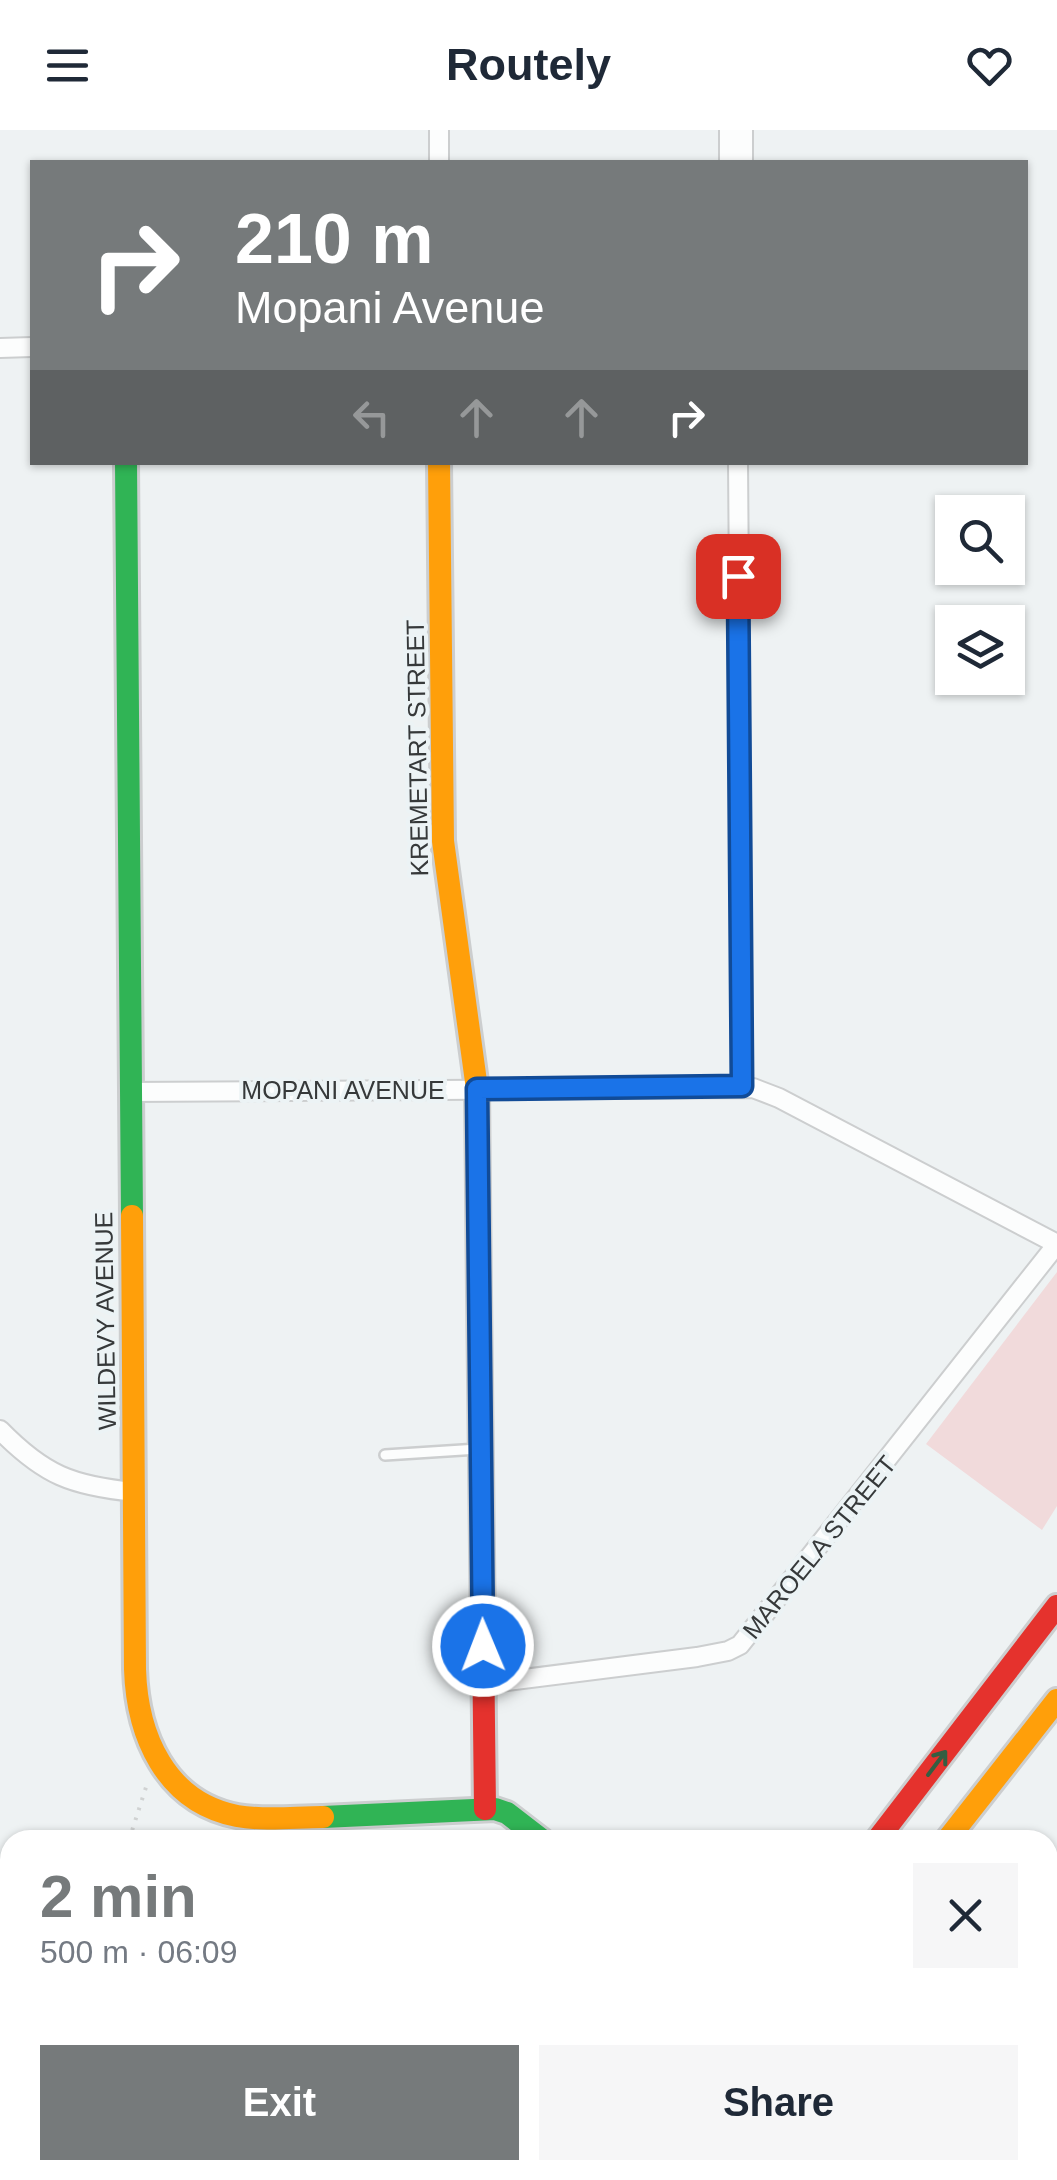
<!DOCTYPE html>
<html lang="en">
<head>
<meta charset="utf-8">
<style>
  :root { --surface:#fff; --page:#f6f6f7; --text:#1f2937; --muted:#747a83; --accent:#767a7b }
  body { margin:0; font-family:Arial,sans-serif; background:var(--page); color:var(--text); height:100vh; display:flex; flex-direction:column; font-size:38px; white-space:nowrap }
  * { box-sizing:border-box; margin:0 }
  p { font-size:32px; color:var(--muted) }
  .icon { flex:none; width:55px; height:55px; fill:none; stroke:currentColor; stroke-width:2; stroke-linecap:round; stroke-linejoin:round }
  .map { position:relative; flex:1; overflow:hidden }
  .details { position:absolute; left:0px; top:1700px; width:1058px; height:350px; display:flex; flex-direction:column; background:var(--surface); border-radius:30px 30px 0 0; box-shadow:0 2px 8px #0004 }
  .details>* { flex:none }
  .hud { position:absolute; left:30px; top:30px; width:998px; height:305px; border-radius:0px; box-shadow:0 2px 8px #0004; background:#767a7b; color:#fff; overflow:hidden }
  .buttons { position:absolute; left:935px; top:365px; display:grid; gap:20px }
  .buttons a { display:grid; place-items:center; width:90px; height:90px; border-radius:0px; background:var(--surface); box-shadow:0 2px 8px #0004; font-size:50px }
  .pin { position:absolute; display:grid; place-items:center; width:85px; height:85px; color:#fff; margin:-42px; border-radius:20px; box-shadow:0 5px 15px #0006 }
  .me { position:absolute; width:110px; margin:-55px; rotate:359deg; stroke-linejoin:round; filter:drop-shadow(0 0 8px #0008) }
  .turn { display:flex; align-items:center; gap:35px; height:210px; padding:0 40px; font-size:45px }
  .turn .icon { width:130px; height:130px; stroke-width:2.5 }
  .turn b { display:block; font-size:70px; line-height:85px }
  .lanes { display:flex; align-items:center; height:95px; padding:0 40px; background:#0003; justify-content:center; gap:50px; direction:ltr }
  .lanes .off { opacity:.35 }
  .round { display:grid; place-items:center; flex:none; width:105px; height:105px; border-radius:0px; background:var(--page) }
  .summary { display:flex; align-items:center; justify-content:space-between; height:170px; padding:0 40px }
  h1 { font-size:60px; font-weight:700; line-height:75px; color:var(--accent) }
  .cta { display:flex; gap:20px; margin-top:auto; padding:20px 40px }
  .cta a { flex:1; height:115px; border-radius:0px; background:var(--accent); color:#fff; font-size:40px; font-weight:700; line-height:115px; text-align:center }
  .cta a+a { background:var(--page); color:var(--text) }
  header { display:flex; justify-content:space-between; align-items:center; height:130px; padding:0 40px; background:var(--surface); font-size:45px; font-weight:700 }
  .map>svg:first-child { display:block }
  .green { fill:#f1dadb }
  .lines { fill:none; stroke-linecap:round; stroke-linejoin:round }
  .stream { stroke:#95b6c2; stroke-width:5 }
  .lane-casing { stroke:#cccecf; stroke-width:14 }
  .street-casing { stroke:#cccecf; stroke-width:22 }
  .fast-casing { stroke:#cccecf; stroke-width:28 }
  .slow-casing { stroke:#cccecf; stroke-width:28 }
  .jam-casing { stroke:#cccecf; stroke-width:28 }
  .path { stroke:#d0d2d2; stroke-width:4; stroke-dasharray:2.5 8; stroke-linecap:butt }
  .lane { stroke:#fcfdfd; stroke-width:9 }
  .street { stroke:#fcfdfd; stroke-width:18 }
  .fast { stroke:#30b455; stroke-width:22 }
  .slow { stroke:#ff9f0a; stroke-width:22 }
  .jam { stroke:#e5322d; stroke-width:22 }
  .oneway { stroke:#345e42 }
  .route-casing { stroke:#114b97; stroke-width:25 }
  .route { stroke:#1a73e8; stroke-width:18 }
  .labels { text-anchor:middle; stroke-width:8; stroke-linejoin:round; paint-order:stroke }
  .street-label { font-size:25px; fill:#36393a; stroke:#ecf3f5 }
</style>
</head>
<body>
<header><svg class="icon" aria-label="menu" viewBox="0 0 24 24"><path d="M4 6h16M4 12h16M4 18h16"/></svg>Routely<svg class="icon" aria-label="heart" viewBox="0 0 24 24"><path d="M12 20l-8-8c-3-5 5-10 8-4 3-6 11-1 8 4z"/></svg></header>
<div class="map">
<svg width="1057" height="2050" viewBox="0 0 1057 2050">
  <rect width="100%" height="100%" fill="#eef2f3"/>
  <path class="green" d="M 1057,1142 L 1057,1376 L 1042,1400 L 926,1314 Z
    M 1057,1901 L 1057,2050 L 844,2050 L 859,2040 L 1048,2040 L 1048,1907 Z"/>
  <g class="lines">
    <path class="stream" d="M 0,1782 L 10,1790
      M 1048,1862 L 1057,1860
      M 236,2040 L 253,2050
      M 725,2050 L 786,2049 L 801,2040"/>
    <defs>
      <path id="lane" d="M 385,1325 L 478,1319"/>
      <path id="street" d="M 439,0 L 439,32
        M 729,0 L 729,32
        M 743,32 L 743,0
        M 0,218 L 32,217
        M 738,332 L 743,956
        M 130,962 L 753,958 L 779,968 L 1057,1114
        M 0,1300 C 44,1345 72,1356 135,1362
        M 484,1554 L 697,1527 L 728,1521 L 740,1515 L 1057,1114"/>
      <path id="fast" d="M 126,332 L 132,1086
        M 323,1687 L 495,1679 L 507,1683 L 542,1710
        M 617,2050 L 624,2040"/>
      <path id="slow" d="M 439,332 L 443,711 L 477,959 L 479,1163
        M 132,1086 L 135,1539 C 137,1605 165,1672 237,1686 C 266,1691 295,1687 323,1687
        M 947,1710 L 1057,1570
        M 682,2050 L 689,2040"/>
      <path id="jam" d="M 479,1163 L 485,1679
        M 877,1710 L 1057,1476"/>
    </defs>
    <use href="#lane" class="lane-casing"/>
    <use href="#street" class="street-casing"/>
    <use href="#fast" class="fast-casing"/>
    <use href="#slow" class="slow-casing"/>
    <use href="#jam" class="jam-casing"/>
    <path class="path" d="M 129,1710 L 148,1651
      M 434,2050 L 434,2040"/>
    <use href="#lane" class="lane"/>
    <use href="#street" class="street"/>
    <use href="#fast" class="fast"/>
    <use href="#slow" class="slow"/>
    <use href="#jam" class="jam"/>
  </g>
  <defs><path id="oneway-shaft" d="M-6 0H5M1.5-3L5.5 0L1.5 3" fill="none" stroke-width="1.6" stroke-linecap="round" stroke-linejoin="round" transform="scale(2.5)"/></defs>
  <use class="oneway" href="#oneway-shaft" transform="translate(937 1633) rotate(-53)"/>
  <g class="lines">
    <defs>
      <path id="route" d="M 483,1516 L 477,959 L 742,956 L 738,446"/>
    </defs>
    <use href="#route" class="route-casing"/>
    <use href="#route" class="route"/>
  </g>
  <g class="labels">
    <g class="street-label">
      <text transform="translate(417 618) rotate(-91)" y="9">KREMETART STREET</text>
      <text x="343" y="969">MOPANI AVENUE</text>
      <text transform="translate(105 1191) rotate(-91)" y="9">WILDEVY AVENUE</text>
      <text transform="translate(819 1417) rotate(-51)" y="9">MAROELA STREET</text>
    </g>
  </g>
</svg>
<div class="buttons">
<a><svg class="icon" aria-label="search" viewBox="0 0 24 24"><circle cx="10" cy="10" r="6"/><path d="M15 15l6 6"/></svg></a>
<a><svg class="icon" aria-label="layers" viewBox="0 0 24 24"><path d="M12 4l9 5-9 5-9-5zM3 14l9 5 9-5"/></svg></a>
</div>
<div class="pin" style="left:738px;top:446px;background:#d93025"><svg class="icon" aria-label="arrive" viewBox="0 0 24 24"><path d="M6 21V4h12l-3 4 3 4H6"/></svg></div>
<svg class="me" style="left:483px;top:1516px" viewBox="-20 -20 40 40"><circle r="17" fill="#1a73e8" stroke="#fff" stroke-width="3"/><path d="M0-11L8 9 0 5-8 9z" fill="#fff"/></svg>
<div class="hud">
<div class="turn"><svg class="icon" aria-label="right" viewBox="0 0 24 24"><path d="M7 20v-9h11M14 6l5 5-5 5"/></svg><div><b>210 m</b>Mopani Avenue</div></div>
<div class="lanes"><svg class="icon off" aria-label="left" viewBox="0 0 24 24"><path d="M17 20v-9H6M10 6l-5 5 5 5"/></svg><svg class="icon off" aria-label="ahead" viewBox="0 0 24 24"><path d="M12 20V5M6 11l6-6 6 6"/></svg><svg class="icon off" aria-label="ahead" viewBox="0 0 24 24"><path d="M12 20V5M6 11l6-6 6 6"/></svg><svg class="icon" aria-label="right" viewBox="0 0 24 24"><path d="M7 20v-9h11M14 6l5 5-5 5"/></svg></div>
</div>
<section class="details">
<div class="summary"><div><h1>2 min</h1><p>500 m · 06:09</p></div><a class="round"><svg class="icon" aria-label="close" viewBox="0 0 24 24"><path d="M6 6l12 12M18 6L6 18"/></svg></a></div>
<div class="cta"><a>Exit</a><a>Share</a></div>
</section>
</div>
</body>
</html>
